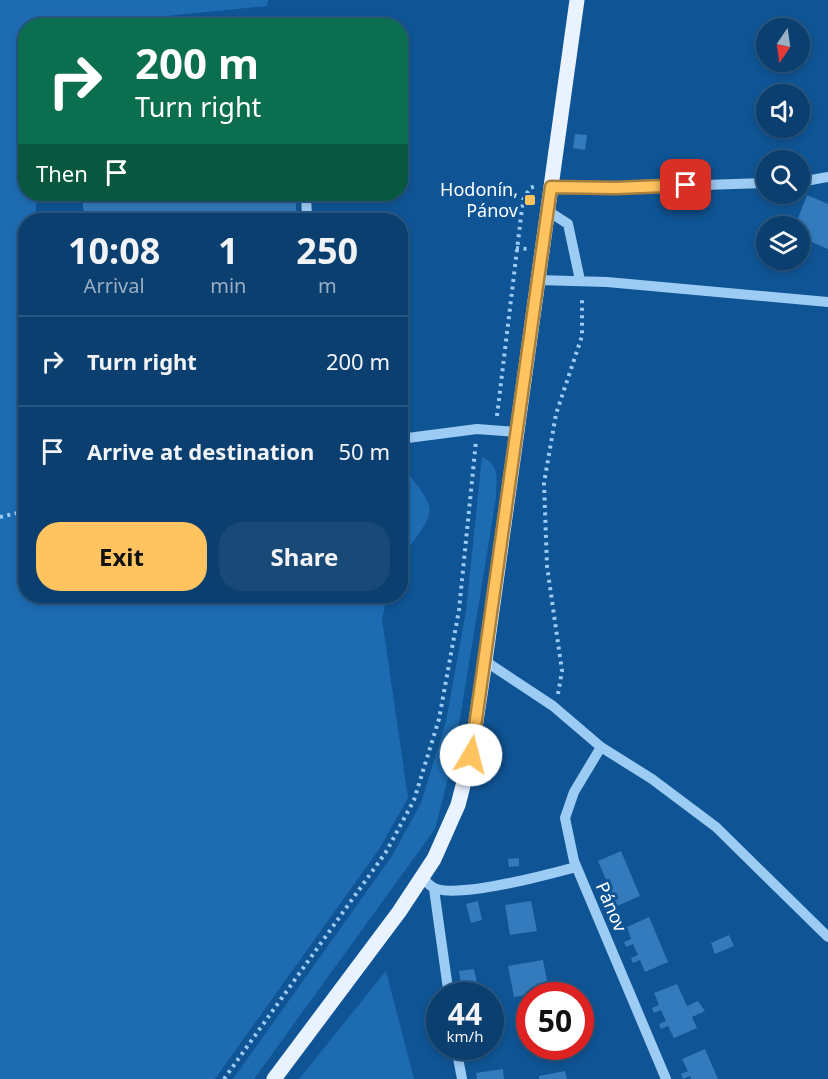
<!DOCTYPE html>
<html lang="en">
<head>
<meta charset="utf-8">
<style>
  :root { --surface:#0b3f6f; --page:#194a77; --text:#f1f3f6; --muted:#9aafc3; --line:#2b5882; --accent:#ffc45f }
  body { margin:0; font-family:"Noto Sans",sans-serif; background:var(--page); color:var(--text); height:100vh; display:flex; flex-direction:column; font-size:22px; white-space:nowrap }
  * { box-sizing:border-box; margin:0 }
  p { font-size:20px; color:var(--muted) }
  .icon { flex:none; width:33px; height:33px; fill:none; stroke:currentColor; stroke-width:2; stroke-linecap:round; stroke-linejoin:round }
  .map { position:relative; flex:1; overflow:hidden }
  .details { position:absolute; left:18px; top:213px; width:390px; height:390px; display:flex; flex-direction:column; background:var(--surface); border-radius:24px; box-shadow:0 3px 9px #0003,0 0 0 2px var(--line) }
  .details>* { flex:none }
  .hud { position:absolute; left:18px; top:18px; width:390px; height:183px; border-radius:24px; box-shadow:0 3px 9px #0003,0 0 0 2px var(--line); background:#0b6e4f; color:#fff; overflow:hidden }
  .needle { width:39px; rotate:193deg }
  .tools { position:absolute; left:756px; top:18px; display:grid; gap:12px }
  .tools a { display:grid; place-items:center; width:54px; height:54px; border-radius:50%; background:var(--surface); box-shadow:0 3px 9px #0003,0 0 0 2px var(--line); font-size:30px }
  .speed { position:absolute; left:426px; top:982px; display:flex; gap:12px; font-size:30px; font-weight:700; text-align:center }
  .speed>* { display:grid; place-content:center; width:78px; height:78px; border-radius:50%; background:var(--surface); box-shadow:0 3px 9px #0003,0 0 0 2px var(--line); line-height:1 }
  .speed small { font-size:15px; font-weight:400 }
  .speed .limit { border:9px solid #d22; background:#fff; color:#111 }
  .pin { position:absolute; display:grid; place-items:center; width:51px; height:51px; color:#fff; margin:-26px; border-radius:12px; box-shadow:0 3px 9px #0006 }
  .me { position:absolute; width:66px; margin:-33px; rotate:8deg; stroke-linejoin:round; filter:drop-shadow(0 0 4px #0008) }
  .turn { display:flex; align-items:center; gap:21px; height:126px; padding:0 18px; font-size:27px }
  .turn .icon { width:78px; height:78px; stroke-width:2.5 }
  .turn b { display:block; font-size:42px; line-height:51px }
  .then { display:flex; align-items:center; height:57px; padding:0 18px; background:#0003; gap:12px; font-size:22px }
  .eta { display:flex; justify-content:space-evenly; align-items:center; height:102px; text-align:center }
  .eta b { font-size:36px; font-weight:700; line-height:42px }
  .cta { display:flex; gap:12px; margin-top:auto; padding:12px 18px }
  .cta a { flex:1; height:69px; border-radius:24px; background:var(--accent); color:#111; font-size:24px; font-weight:700; line-height:69px; text-align:center }
  .cta a+a { background:var(--page); color:var(--text) }
  ul { padding:0; list-style:none }
  li { display:flex; align-items:center; gap:18px; height:90px; padding:0 18px; border-top:2px solid var(--line) }
  li div { flex:1 }
  li b { display:block; font-size:22px }
  li em { font-style:normal }
  .map>svg:first-child { display:block }
  .green { fill:#1d6cb2 }
  .building { fill:#337bbc }
  .lines { fill:none; stroke-linecap:round; stroke-linejoin:round }
  .path { stroke:#9ccbf4; stroke-width:4; stroke-dasharray:3 4.5; stroke-linecap:butt }
  .minor { stroke:#9ccbf4; stroke-width:10 }
  .major { stroke:#e9f3ff; stroke-width:15 }
  .route-casing { stroke:#a67f3e; stroke-width:15 }
  .route { stroke:#ffc45f; stroke-width:10 }
  .poi-dot { fill:#ffc45f; stroke:#0f5494; stroke-width:2 }
  .labels { text-anchor:middle; stroke-width:6; stroke-linejoin:round; paint-order:stroke }
  .poi-label { font-size:18px; fill:#fff; stroke:#0f5494; text-anchor:end }
  .street-label { font-size:18px; fill:#fff; stroke:#0f5494 }
</style>
</head>
<body>
<div class="map">
<svg width="828" height="1079" viewBox="0 0 828 1079">
  <rect width="100%" height="100%" fill="#0f5494"/>
  <path class="green" d="M 0,0 L 268,0 L 267,6 L 78,25 L 26,26 L 26,194 L 37,194 L 35,220 L 26,220 L 26,382 L 18,503 L 25,512 L 26,596 L 387,596 L 382,619 L 408,798 L 380,848 L 215,1079 L 0,1079 Z
    M 482,457 C 501,465 496,480 496,498 L 454,755 L 435,829 L 254,1079 L 233,1079 L 392,856 L 421,803 L 446,721 L 466,611 Z
    M 401,465 C 442,515 436,508 401,559 Z
    M 386,971 L 414,1079 L 299,1079 Z"/>
  <path class="building" d="M 575,134 L 587,135 L 585,150 L 573,148 Z
    M 82,194 L 295,194 L 297,220 L 84,220 Z
    M 807,195 L 828,204 L 828,249 L 800,237 L 800,226 L 795,226 Z
    M 621,851 L 640,896 L 617,906 L 598,861 Z
    M 519,858 L 519,866 L 509,867 L 508,859 Z
    M 478,901 L 482,920 L 471,923 L 466,904 Z
    M 531,901 L 537,931 L 510,935 L 505,905 Z
    M 649,917 L 668,962 L 645,972 L 640,960 L 633,963 L 631,958 L 638,955 L 633,944 L 626,947 L 624,942 L 631,939 L 627,927 Z
    M 729,935 L 734,946 L 715,954 L 711,943 Z
    M 543,960 L 549,991 L 514,997 L 508,966 Z
    M 474,969 L 478,989 L 462,992 L 459,971 Z
    M 677,984 L 687,1006 L 698,1001 L 705,1011 L 692,1017 L 697,1028 L 674,1038 L 668,1026 L 661,1029 L 659,1024 L 666,1021 L 661,1010 L 654,1013 L 652,1008 L 659,1005 L 654,993 Z
    M 535,1047 L 558,1047 L 558,1048 L 536,1052 Z
    M 705,1049 L 718,1079 L 691,1079 L 690,1076 L 683,1079 L 681,1074 L 688,1071 L 682,1059 Z
    M 503,1069 L 504,1079 L 477,1079 L 476,1073 Z
    M 565,1071 L 567,1079 L 539,1079 L 539,1076 Z"/>
  <g class="lines">
    <path class="path" d="M 516,248 L 528,249
      M 497,416 L 523,200 L 530,188 L 536,186
      M 0,517 L 26,511
      M 558,694 L 562,671 L 547,566 L 544,483 L 556,414 L 582,336 L 582,296
      M 224,1079 L 386,852 L 414,800 L 439,719 L 459,610 L 476,441"/>
    <path class="minor" d="M 800,182 L 828,177
      M 551,187 L 617,188 L 766,183
      M 306,194 L 307,220
      M 548,211 L 568,224 L 580,280
      M 538,280 L 607,282 L 828,302
      M 400,439 L 477,429 L 517,432
      M 485,661 L 553,706 L 601,747 L 652,779 L 716,827 L 828,937
      M 601,747 L 574,792 L 565,818 L 574,861 L 666,1079
      M 422,878 C 427,882 431,888 437,889 C 465,897 546,875 576,867
      M 434,889 L 449,996
      M 456,1047 L 462,1079"/>
    <path class="major" d="M 274,1079 L 399,912 L 434,859 L 458,805 L 471,755 L 485,661 L 577,0"/>
  </g>
  <g class="lines">
    <defs>
      <path id="route" d="M 471,755 L 551,187 L 617,188 L 686,185"/>
    </defs>
    <use href="#route" class="route-casing"/>
    <use href="#route" class="route"/>
  </g>
  <rect class="poi-dot" x="524" y="194" width="12" height="12" rx="3"/>
  <g class="labels">
    <g class="poi-label">
      <text x="518" y="196">Hodonín,<tspan x="518" dy="21">Pánov</tspan></text>
    </g>
    <g class="street-label">
      <text transform="translate(611 907) rotate(67)" y="6">Pánov</text>
    </g>
  </g>
</svg>
<div class="tools">
<a><svg class="needle" viewBox="-14 -14 28 28"><path d="M0-13l5 13h-10z" fill="#e53935"/><path d="M0 13l5-13h-10z" fill="#9aafc3"/></svg></a>
<a><svg class="icon" aria-label="sound" viewBox="0 0 24 24"><path d="M4 9h4l5-4v14l-5-4H4zM17 9q2 3 0 6"/></svg></a>
<a><svg class="icon" aria-label="search" viewBox="0 0 24 24"><circle cx="10" cy="10" r="6"/><path d="M15 15l6 6"/></svg></a>
<a><svg class="icon" aria-label="layers" viewBox="0 0 24 24"><path d="M12 4l9 5-9 5-9-5zM3 14l9 5 9-5"/></svg></a>
</div>
<div class="speed"><div>44<small>km/h</small></div><div class="limit">50</div></div>
<div class="pin" style="left:686px;top:185px;background:#d93025"><svg class="icon" aria-label="arrive" viewBox="0 0 24 24"><path d="M6 21V4h12l-3 4 3 4H6"/></svg></div>
<svg class="me" style="left:471px;top:755px" viewBox="-20 -20 40 40"><circle r="19" fill="#fff"/><path d="M0-13L10 11 0 6-10 11z" fill="#ffc45f"/></svg>
<div class="hud">
<div class="turn"><svg class="icon" aria-label="right" viewBox="0 0 24 24"><path d="M7 20v-9h11M14 6l5 5-5 5"/></svg><div><b>200 m</b>Turn right</div></div>
<div class="then">Then<svg class="icon" aria-label="arrive" viewBox="0 0 24 24"><path d="M6 21V4h12l-3 4 3 4H6"/></svg></div>
</div>
<section class="details">
<div class="eta">
<div><b>10:08</b><p>Arrival</p></div>
<div><b>1</b><p>min</p></div>
<div><b>250</b><p>m</p></div>
</div>
<ul>
<li><svg class="icon" aria-label="right" viewBox="0 0 24 24"><path d="M7 20v-9h11M14 6l5 5-5 5"/></svg><div><b>Turn right</b></div><em>200 m</em></li>
<li><svg class="icon" aria-label="arrive" viewBox="0 0 24 24"><path d="M6 21V4h12l-3 4 3 4H6"/></svg><div><b>Arrive at destination</b></div><em>50 m</em></li>
</ul>
<div class="cta"><a>Exit</a><a>Share</a></div>
</section>
</div>
</body>
</html>
